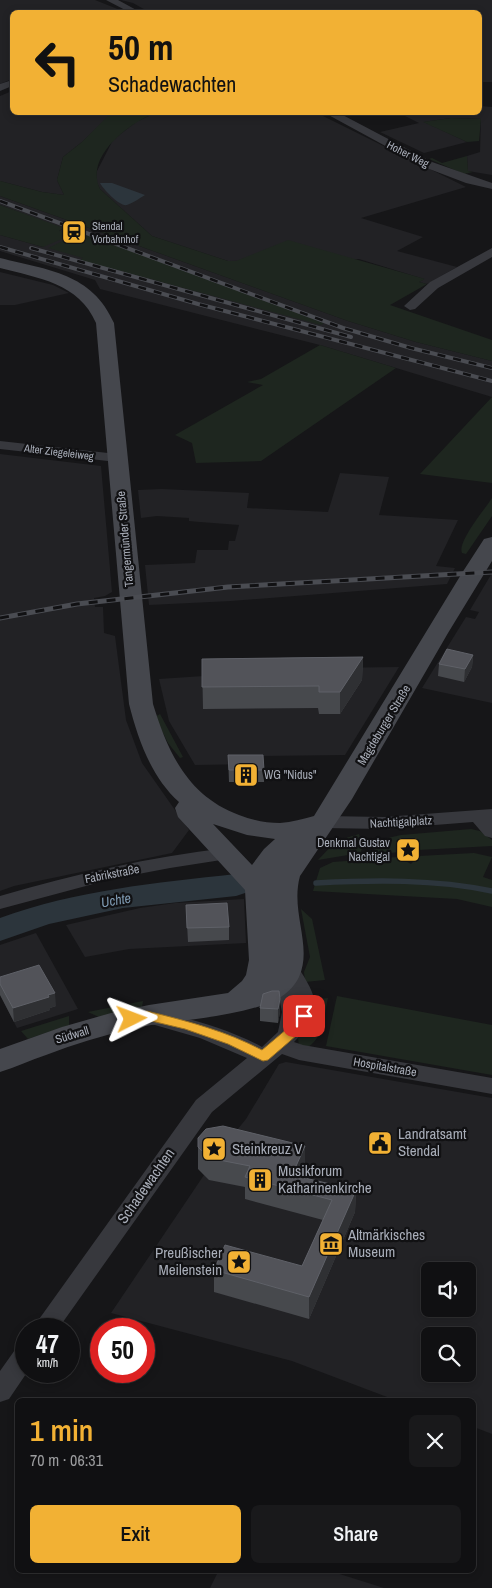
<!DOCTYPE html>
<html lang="en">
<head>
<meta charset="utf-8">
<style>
  :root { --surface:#101012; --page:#19191b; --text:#f1f3f6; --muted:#9c9d9f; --line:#303032; --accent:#f2b134 }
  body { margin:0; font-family:"Archivo Narrow",sans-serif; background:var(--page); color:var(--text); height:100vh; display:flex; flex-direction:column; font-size:19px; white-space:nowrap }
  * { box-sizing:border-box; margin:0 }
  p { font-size:16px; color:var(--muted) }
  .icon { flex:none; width:28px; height:28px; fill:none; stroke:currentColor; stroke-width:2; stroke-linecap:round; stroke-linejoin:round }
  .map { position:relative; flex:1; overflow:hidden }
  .sheet { position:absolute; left:15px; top:1398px; width:461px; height:175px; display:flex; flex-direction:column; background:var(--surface); border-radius:8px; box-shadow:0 2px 8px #0003,0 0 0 1px var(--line) }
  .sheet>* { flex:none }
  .guide { position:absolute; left:10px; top:10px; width:472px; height:105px; border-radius:8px; box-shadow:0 2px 8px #0003,0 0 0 1px var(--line); background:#f2b134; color:#111; overflow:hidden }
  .fabs { position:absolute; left:421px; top:1262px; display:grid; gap:10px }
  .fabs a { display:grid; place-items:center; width:55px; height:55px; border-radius:8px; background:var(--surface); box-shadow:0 2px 8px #0003,0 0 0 1px var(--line); font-size:25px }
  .speed { position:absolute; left:15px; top:1318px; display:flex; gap:10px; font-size:25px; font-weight:700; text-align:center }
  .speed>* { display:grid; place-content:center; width:65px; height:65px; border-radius:50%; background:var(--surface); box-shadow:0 2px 8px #0003,0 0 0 1px var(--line); line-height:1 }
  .speed small { font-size:12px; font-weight:400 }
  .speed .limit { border:8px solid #d22; background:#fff; color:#111 }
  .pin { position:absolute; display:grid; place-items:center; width:42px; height:42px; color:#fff; margin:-21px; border-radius:10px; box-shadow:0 2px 8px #0006 }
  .me { position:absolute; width:55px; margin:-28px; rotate:87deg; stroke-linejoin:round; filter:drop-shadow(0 0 4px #0008) }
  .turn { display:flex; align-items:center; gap:18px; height:105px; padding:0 15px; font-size:22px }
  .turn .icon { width:65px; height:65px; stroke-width:2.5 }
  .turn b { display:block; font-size:35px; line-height:42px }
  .round { display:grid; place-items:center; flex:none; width:52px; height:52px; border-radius:8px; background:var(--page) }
  .head { display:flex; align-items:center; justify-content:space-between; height:85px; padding:0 15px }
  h1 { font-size:30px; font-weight:600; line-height:38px; color:var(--accent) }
  .primary-button { display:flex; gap:10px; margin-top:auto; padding:10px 15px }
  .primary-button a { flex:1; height:58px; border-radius:8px; background:var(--accent); color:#111; font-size:20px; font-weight:600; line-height:58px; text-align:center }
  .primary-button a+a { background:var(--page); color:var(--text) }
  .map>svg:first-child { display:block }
  .built { fill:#222225; fill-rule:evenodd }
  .green { fill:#1e261f }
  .water { fill:#2c353c }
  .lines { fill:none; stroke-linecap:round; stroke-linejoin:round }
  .stream { stroke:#2c353c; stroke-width:5.5 }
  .river { fill:#2c353c; fill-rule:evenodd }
  .street { fill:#37383d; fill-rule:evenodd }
  .secondary { fill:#45474d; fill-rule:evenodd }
  .rail-far1-casing { stroke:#4a4c52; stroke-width:4 }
  .rail-casing { stroke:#4a4c52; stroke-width:5 }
  .rail-far1 { stroke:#111113; stroke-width:2.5; stroke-dasharray:8; stroke-linecap:butt }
  .rail { stroke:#111113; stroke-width:3; stroke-dasharray:9; stroke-linecap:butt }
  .wall { fill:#47494d }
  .shaded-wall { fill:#2f3033 }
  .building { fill:#525359; stroke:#5f6168 }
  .route { fill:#f2b134; stroke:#9d7322 }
  .labels { text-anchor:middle; stroke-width:4.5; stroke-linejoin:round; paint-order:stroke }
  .far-street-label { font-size:11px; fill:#a8adb8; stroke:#111113 }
  .far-poi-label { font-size:11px; fill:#a8adb8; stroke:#111113; text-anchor:start }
  .street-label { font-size:12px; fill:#a8adb8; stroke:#111113 }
  .poi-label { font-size:12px; fill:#a8adb8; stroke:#111113; text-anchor:start }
  .water-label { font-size:14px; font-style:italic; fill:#7f9bb3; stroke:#111113 }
  .near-poi-label { font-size:15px; fill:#a8adb8; stroke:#111113; text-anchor:start }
  .near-street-label { font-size:15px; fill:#a8adb8; stroke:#111113 }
</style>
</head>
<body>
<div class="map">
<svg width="492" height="1588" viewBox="0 0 492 1588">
  <rect width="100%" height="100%" fill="#161618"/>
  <path class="built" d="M 0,0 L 95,0 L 125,12 L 12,12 L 12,79 L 0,84 Z
    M 121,0 L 492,0 L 492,82 L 480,82 L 480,12 L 149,12 L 133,3 Z
    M 12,91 L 12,112 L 112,113 L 82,142 L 63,157 L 57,180 L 64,195 L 42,192 L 0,181 L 0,96 Z
    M 480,106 L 492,107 L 492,175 L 468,171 L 467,156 L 480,152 L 481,119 L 451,118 L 424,122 L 467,142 L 424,153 L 380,132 L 419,123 L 399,113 L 480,112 Z
    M 155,113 L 317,113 L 466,187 L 361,218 L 423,237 L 397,251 L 457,267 L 427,284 L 419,282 L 424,279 L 359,259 L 228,261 L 152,236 L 111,199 L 100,189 L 96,181 L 97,171 L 113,140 L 136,122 Z
    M 0,196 L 348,321 L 416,342 L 492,361 L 492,397 L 320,345 L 100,289 L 95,280 L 0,251 L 0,235 L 43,247 L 59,231 L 63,229 L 0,205 Z
    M 0,272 L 53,285 L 69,293 L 15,305 L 0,305 Z
    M 0,454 L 101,466 L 112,592 L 105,596 L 94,598 L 95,607 L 103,607 L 104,633 L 115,636 L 126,720 L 142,763 L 189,830 L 172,853 L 14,886 L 0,891 Z
    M 340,473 L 389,477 L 379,515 L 458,520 L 436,566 L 455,568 L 447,584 L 231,601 L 149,605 L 145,565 L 195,563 L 197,550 L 228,550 L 229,541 L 235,541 L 239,525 L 200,522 L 189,521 L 189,518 L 157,516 L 141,518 L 138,490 L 162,489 L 249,493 L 247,508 L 328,512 Z
    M 492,573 L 492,703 L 422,688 L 466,617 L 475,619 L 479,612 L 470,610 Z
    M 399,667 L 345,755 L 260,756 L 260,764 L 195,765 L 169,721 L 159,679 L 325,668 Z
    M 244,899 L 246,943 L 129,949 L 85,957 L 66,925 L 140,908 L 175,903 Z
    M 36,933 L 78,1009 L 17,1028 L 0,995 L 0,945 Z
    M 286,1062 L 492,1098 L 492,1434 L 474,1427 L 474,1400 L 395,1400 L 292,1361 L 111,1313 L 204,1175 L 202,1173 L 246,1119 L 279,1064 ZM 430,1271 L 468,1271 L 468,1309 L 430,1309 ZM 430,1336 L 468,1336 L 468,1374 L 430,1374 Z
    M 219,1570 L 327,1570 L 384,1588 L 210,1588 Z"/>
  <path class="green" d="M 112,112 L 155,113 C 130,123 84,156 100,189 L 152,236 L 228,261 L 236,261 L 288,240 L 425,279 L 419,282 L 427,284 L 390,305 L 492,340 L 492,361 L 416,342 L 348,321 L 0,196 L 0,181 L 42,192 L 64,195 L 57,180 L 63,157 L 82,142 Z
    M 451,118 L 481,119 L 479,141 L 467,142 L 423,122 Z
    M 467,156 L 468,171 L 473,172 L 464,174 L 429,159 L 432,158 L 442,163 Z
    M 0,205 L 64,228 L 59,231 L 71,235 L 43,247 L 0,235 Z
    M 78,234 L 90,236 L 324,323 L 321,325 L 80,260 L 83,258 L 48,248 Z
    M 320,345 L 396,368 L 261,461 L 196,463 L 192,443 L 175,435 L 263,385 L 247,382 L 261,379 Z
    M 492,397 L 492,483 L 420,474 Z
    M 492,498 L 492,516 L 466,554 L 462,553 C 457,542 485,509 492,498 Z
    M 160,714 L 183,757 L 180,758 L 168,743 L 155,717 Z
    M 471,829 L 480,831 L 492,840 L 492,846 L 418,850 C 412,845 404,845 400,852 C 387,853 375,857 370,842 L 401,835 Z
    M 359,834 L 363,847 L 360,853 L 318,860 L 336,841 Z
    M 474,853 L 492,857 L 483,877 L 492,880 L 492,907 L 457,899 L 313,891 L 320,868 L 333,862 L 398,857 L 411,864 L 419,856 Z
    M 301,909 L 312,919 L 325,980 L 305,982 L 304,972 L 310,957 Z
    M 337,996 L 492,1025 L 492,1075 L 326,1046 Z
    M 328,998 C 324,1015 324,1037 308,1047 L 299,1046 L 298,1038 C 311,1027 312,1016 313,1000 Z
    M 143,1001 L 142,1007 L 99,1017 L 88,1012 Z
    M 69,1016 L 69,1025 L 28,1039 L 21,1031 Z"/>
  <path class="water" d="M 100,183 L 112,183 L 145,195 C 140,198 133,203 127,205 C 120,207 103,189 100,183 Z"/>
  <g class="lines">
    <path class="stream" d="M 316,883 C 375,880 434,879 492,891"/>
    <path class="river" d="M 236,874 L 248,878 L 253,885 L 248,892 L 236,896 L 123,908 L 49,924 L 0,941 L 0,918 C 77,890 155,883 236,874 Z"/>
    <path class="street" d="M 106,0 L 118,0 L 140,12 L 129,12 Z
      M 12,80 L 12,86 L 0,91 L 0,84 Z
      M 323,112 L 337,112 L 432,162 L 492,183 L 492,189 L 466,183 L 424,167 Z
      M 492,248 L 492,257 L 438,288 L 415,309 L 410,310 L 404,306 L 430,282 Z
      M 0,441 L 117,454 L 122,455 L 124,458 L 122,461 L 117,462 L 0,449 Z
      M 492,809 L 492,838 L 485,836 L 473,822 L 384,829 L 324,828 L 317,826 L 314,822 L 317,818 L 324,816 L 384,817 Z
      M 227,848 L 234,850 L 237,854 L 234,858 L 170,868 L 112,879 L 0,909 L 0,896 C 75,874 150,857 227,848 Z
      M 289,962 L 296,964 C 318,998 325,1011 294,1042 L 303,1045 L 492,1078 L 492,1094 L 299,1060 L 282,1054 L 212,1112 L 58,1329 L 32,1329 L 196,1100 L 247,1058 L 200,1038 L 141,1021 L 138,1016 L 141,1011 L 149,1009 C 187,1018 227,1028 262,1047 L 278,1032 L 282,1012 L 280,1002 L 258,975 L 261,970 C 273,967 277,972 285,981 L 279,969 L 282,964 Z
      M 26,1344 L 26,1371 L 28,1371 L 9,1399 L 0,1402 L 0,1371 L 17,1347 Z"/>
    <path class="secondary" d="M 0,258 C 48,270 92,273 114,323 L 153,704 C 168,753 188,796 239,815 C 252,820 266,823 280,823 C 292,822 303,819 314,816 L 462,573 L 484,539 L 492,537 L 492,561 L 448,633 L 352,799 L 300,876 C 290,912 313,946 299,977 C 294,988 283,997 272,1002 C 227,1019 177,1019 130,1029 C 102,1036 74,1044 46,1055 C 31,1060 16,1067 0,1072 L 0,1049 L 62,1027 L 111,1013 L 149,1005 L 228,993 L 242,981 L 246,975 L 249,960 L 245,890 L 178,817 L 175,808 L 179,802 C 151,777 138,739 129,704 L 96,323 C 79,283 38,278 0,268 ZM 213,824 L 247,835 L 275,839 L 264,849 L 252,865 Z"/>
    <defs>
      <path id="rail-far1" d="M 0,201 L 343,328 L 411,348 L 492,368
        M 0,247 L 198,304 L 492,381
        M 31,248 L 351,337"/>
      <path id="rail" d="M 0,618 L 77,604 L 228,587 L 492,572"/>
    </defs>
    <use href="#rail-far1" class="rail-far1-casing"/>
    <use href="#rail" class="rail-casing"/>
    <use href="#rail-far1" class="rail-far1"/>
    <use href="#rail" class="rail"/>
  </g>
  <path class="wall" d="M 473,655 L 472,667 L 464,682 L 438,676 L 439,664 Z
    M 363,657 L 362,680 L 340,714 L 319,714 L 318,708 L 203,709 L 202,659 Z
    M 228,755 L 264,770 L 264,782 L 229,782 Z
    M 186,905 L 229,927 L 229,940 L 188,942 Z
    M 0,977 L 56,1006 L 50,1008 L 50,1010 L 14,1022 L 0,995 Z
    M 280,999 L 280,1012 L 278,1023 L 260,1021 L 260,1008 Z
    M 198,1138 L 305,1146 L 305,1167 L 300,1177 L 356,1190 L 355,1212 L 309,1319 L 214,1292 L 214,1270 L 302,1266 L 323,1220 L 245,1199 L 245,1187 L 209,1180 L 198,1169 Z"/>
  <path class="shaded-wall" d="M 473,655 L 472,667 L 464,682 L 465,669 Z
    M 363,657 L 362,680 L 340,714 L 340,692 Z
    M 55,993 L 56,1006 L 50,1008 L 50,1010 L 14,1022 L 13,1008 Z
    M 280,999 L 280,1012 L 278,1023 L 278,1009 Z
    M 305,1146 L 305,1167 L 295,1190 L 292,1175 Z
    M 356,1190 L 355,1212 L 309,1319 L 309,1297 Z"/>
  <path class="building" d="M 447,649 L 473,655 L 465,669 L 439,664 Z
    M 363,657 L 340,692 L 319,692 L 319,686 L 202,687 L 202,659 Z
    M 228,755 L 263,755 L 264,770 L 229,770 Z
    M 227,903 L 229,927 L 187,928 L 186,905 Z
    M 39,965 L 55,993 L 48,995 L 49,997 L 13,1008 L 0,984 L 0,977 Z
    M 272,991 L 279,991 L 280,999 L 278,1009 L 260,1008 L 263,994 Z
    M 223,1126 L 305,1146 L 292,1175 L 356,1190 L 309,1297 L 214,1270 L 225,1245 L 302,1266 L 332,1200 L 245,1177 L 250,1166 L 209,1158 L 198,1147 L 198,1138 L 206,1129 Z"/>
  <path class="route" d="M 147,1011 C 187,1021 226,1031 262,1050 L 288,1028 L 299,1013 L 308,1013 L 310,1016 L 297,1035 L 268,1060 L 263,1061 L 228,1044 L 185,1029 L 147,1020 L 132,1023 L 127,1022 L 125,1019 L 127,1016 Z"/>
  <defs>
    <symbol id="station-square" viewBox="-11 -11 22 22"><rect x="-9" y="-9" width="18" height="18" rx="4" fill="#f2b134" stroke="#111113"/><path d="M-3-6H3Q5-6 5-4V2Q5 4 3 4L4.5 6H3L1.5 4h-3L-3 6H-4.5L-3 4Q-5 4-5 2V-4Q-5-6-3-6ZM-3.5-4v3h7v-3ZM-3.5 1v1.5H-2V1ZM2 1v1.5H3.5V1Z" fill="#111"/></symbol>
    <symbol id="building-square" viewBox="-11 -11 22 22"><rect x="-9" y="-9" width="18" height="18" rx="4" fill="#f2b134" stroke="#111113"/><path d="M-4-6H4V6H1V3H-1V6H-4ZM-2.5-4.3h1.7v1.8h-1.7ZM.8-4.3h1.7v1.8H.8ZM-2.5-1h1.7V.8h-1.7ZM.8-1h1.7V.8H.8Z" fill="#111"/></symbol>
    <symbol id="sight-square" viewBox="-11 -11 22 22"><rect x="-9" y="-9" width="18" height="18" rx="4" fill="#f2b134" stroke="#111113"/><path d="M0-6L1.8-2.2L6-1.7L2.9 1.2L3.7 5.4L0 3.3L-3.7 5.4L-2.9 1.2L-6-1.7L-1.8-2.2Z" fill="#111"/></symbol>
    <symbol id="civic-square" viewBox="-11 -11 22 22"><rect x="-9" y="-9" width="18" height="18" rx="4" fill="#f2b134" stroke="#111113"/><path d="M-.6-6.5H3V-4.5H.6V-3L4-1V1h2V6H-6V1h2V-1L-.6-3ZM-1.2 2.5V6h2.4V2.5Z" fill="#111"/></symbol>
    <symbol id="museum-square" viewBox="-11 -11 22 22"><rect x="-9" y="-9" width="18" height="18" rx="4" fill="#f2b134" stroke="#111113"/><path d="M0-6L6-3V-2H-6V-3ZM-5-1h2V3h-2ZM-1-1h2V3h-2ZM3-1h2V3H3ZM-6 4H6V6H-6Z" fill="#111"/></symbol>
  </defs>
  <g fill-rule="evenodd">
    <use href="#station-square" x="60" y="218" width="28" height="28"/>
    <use href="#building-square" x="232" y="761" width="28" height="28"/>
    <use href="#sight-square" x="394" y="836" width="28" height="28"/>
    <use href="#civic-square" x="366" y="1129" width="28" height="28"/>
    <use href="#sight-square" x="200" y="1135" width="28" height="28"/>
    <use href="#building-square" x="246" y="1166" width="28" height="28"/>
    <use href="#museum-square" x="317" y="1230" width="28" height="28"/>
    <use href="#sight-square" x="225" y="1248" width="28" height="28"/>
  </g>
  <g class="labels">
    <g class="far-street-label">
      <text transform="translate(408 154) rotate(27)" y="4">Hoher Weg</text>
      <text transform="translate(59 452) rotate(7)" y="4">Alter Ziegeleiweg</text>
    </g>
    <g class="far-poi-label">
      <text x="92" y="230">Stendal<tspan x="92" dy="13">Vorbahnhof</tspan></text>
    </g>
    <g class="street-label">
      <text transform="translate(125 539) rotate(-95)" y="4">Tangermünder Straße</text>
      <text transform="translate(384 725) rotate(-59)" y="4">Magdeburger Straße</text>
      <text transform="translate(401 822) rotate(-3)" y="4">Nachtigalplatz</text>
      <text transform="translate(112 874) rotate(-11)" y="4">Fabrikstraße</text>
      <text transform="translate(72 1035) rotate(-17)" y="4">Südwall</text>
      <text transform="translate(385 1067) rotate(10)" y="4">Hospitalstraße</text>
    </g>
    <g class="poi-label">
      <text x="264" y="779">WG "Nidus"</text>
      <text x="390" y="847" text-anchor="end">Denkmal Gustav<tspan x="390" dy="14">Nachtigal</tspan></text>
    </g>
    <g class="water-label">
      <text transform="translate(116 900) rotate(-10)" y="5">Uchte</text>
    </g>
    <g class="near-poi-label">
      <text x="398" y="1139">Landratsamt<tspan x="398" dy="17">Stendal</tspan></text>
      <text x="232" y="1154">Steinkreuz V</text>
      <text x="278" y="1176">Musikforum<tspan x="278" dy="17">Katharinenkirche</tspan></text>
      <text x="348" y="1240">Altmärkisches<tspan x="348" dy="17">Museum</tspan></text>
      <text x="222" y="1258" text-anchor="end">Preußischer<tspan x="222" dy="17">Meilenstein</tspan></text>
    </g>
    <g class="near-street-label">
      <text transform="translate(146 1186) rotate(-55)" y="5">Schadewachten</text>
    </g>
  </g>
</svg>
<div class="fabs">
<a><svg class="icon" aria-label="sound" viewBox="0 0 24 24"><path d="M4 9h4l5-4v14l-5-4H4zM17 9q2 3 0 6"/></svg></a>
<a><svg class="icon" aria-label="search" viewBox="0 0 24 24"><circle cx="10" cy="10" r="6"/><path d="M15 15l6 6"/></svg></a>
</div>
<div class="speed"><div>47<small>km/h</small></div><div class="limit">50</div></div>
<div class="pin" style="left:304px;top:1016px;background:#d93025"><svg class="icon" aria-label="arrive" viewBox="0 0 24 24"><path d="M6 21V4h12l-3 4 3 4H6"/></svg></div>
<svg class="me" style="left:132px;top:1019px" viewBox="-20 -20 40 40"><path d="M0-17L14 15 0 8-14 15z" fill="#f2b134" stroke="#fff" stroke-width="4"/></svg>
<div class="guide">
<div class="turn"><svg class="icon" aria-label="left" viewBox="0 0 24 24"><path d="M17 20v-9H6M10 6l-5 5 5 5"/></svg><div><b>50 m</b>Schadewachten</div></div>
</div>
<section class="sheet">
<div class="head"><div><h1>1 min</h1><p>70 m · 06:31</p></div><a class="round"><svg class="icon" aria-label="close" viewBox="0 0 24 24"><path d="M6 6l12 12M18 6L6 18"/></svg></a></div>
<div class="primary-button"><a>Exit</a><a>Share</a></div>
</section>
</div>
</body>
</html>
